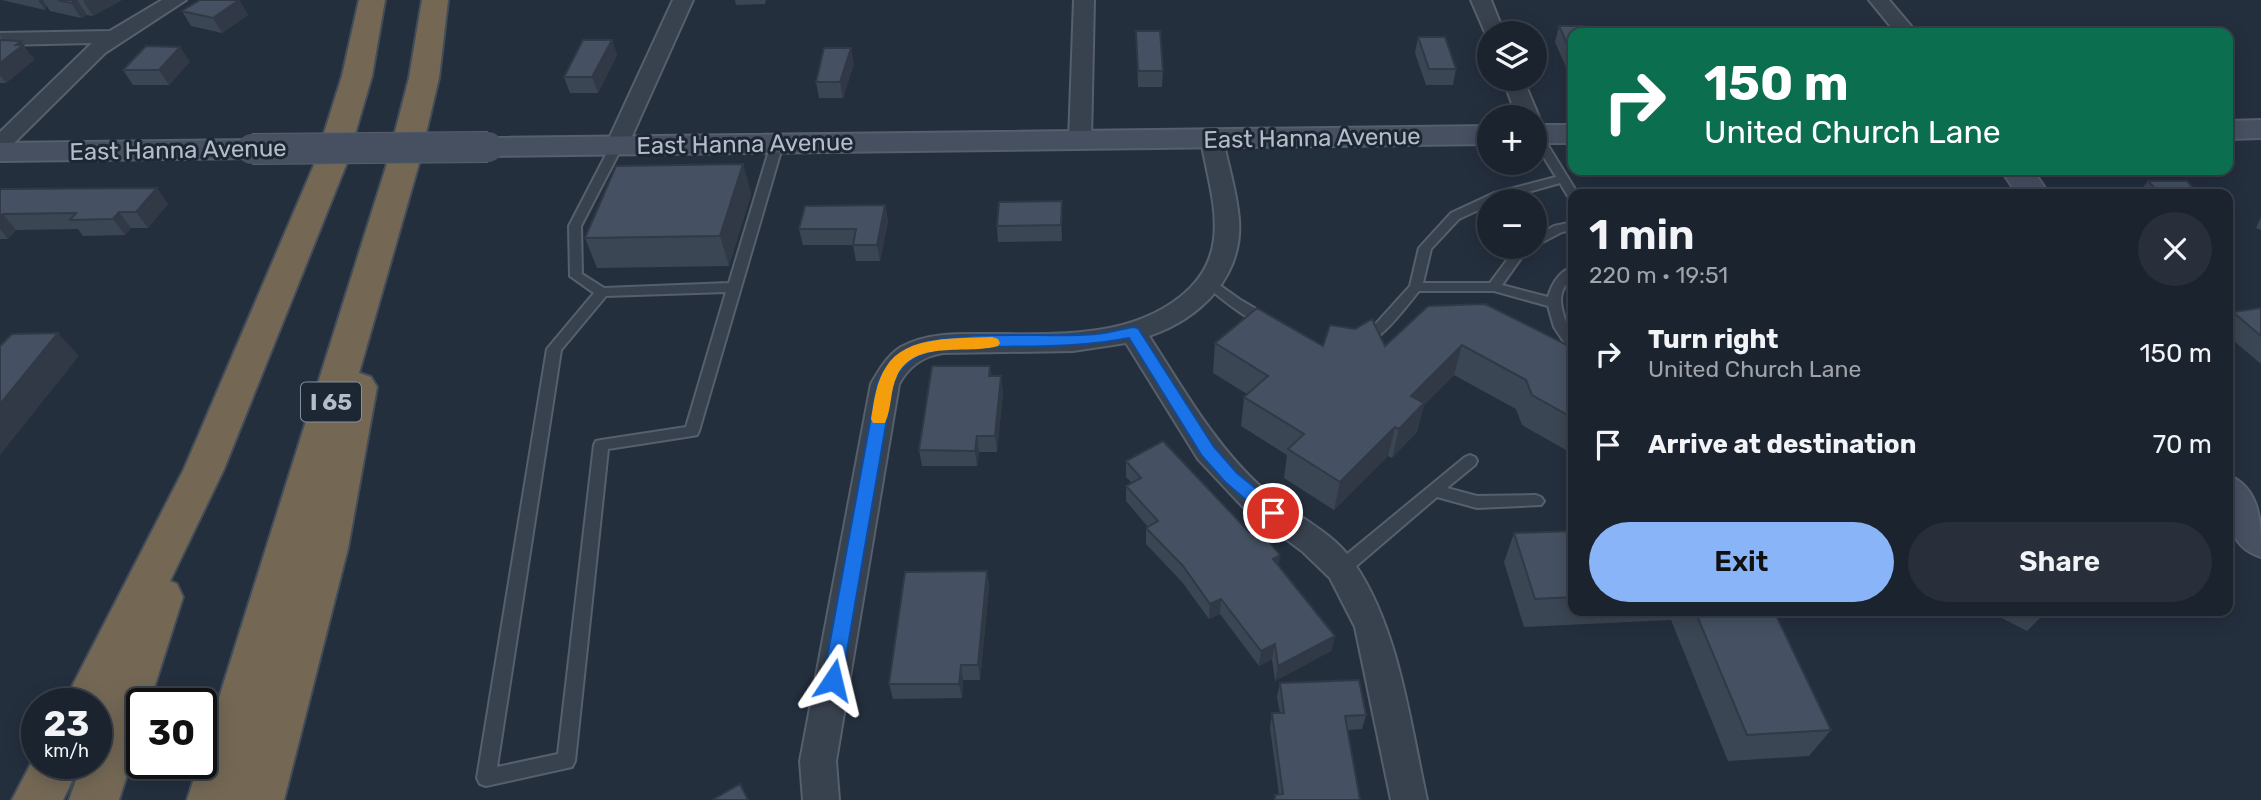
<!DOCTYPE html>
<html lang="en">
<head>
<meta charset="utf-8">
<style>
  :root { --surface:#1b232e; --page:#282f3a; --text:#f1f3f6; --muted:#a0a4aa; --line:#39404a; --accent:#8ab4f8 }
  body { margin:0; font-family:Rubik,sans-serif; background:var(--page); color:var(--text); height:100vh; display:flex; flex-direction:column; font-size:26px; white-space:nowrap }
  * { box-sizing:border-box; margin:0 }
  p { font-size:23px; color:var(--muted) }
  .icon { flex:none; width:38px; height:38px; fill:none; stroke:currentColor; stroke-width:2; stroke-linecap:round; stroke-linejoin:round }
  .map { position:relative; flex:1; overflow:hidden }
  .panel { position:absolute; left:1568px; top:189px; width:665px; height:427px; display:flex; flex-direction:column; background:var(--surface); border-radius:14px; box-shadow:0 4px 18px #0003,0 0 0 2px var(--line) }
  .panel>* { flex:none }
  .guide { position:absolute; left:1568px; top:28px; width:665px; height:147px; border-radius:14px; box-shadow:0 4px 18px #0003,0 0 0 2px var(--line); background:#0b6e4f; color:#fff; overflow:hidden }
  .controls { position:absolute; left:1477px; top:21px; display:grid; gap:14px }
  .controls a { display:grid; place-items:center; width:70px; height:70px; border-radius:50%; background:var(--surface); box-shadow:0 4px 18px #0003,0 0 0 2px var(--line); font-size:35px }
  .speed { position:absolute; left:21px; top:688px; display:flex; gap:14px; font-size:35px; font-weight:700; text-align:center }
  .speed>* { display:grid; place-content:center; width:91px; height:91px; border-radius:50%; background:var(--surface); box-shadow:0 4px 18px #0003,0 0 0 2px var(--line); line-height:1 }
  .speed small { font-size:18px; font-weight:400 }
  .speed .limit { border:4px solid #111; border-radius:10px; background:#fff; color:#111 }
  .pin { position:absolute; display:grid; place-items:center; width:60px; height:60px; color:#fff; margin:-30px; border:4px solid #fff; border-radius:50%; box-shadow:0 2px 7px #0007 }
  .me { position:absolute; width:77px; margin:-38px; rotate:10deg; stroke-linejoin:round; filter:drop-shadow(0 0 5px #0008) }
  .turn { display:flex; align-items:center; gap:24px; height:147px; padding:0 21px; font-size:32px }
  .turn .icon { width:91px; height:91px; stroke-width:2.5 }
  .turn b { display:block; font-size:49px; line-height:60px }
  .round { display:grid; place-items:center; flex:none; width:74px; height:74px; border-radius:37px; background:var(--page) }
  .headline { display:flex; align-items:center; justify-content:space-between; height:119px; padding:0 21px }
  h1 { font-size:42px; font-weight:600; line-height:52px }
  .primary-button { display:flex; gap:14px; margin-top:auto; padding:14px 21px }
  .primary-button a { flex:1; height:80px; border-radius:42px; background:var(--accent); color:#111; font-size:28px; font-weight:600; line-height:80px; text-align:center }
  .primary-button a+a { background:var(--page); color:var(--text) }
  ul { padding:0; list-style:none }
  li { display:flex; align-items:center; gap:21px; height:91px; padding:0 21px }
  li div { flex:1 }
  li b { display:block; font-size:26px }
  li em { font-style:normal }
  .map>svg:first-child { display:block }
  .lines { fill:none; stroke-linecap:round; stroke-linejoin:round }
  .lane-casing { stroke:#565f6c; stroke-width:4 }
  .street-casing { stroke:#565f6c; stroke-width:4 }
  .secondary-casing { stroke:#565f6c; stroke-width:4 }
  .highway-casing { stroke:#434c59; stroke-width:4 }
  .lane { fill:#38414e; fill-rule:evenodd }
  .street { fill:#38414e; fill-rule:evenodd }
  .secondary { fill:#465061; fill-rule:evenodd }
  .highway { fill:#746855; fill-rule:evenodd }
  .secondary-bridge-casing { stroke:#565f6c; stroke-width:32; stroke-linecap:butt }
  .secondary-bridge { stroke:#465061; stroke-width:30 }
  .wall { fill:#3b4654 }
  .shaded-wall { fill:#303945 }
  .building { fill:#455162; stroke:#303945; stroke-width:2 }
  .route { fill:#1a73e8; stroke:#114b97; stroke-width:2 }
  .slow { fill:#f59e0b }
  .labels { text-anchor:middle; stroke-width:6; stroke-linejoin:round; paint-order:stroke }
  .shield { fill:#1d2633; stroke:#878f9c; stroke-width:2 }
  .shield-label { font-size:23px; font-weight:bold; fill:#b4bcc9 }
  .street-label { font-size:24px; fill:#b4bcc9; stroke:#1d2633 }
</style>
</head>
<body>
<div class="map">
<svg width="2261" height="800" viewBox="0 0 2261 800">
  <rect width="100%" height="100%" fill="#242f3e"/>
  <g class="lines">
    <defs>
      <path id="lane" d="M 1535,131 L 1541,134 L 1578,194 L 1573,194 L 1573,199 L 1569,198 L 1560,183 L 1497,201 L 1489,201 L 1489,205 L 1459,219 L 1431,249 L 1423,283 L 1490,283 L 1516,248 L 1533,247 L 1524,254 L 1502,285 L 1548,297 C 1552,284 1559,271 1573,267 L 1573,277 C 1546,299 1573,325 1573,350 L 1568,348 L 1554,327 L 1548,306 L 1494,291 L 1419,291 C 1407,305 1377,348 1358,344 L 1356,341 L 1372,328 L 1410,286 L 1419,248 L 1451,213 L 1494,193 L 1556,177 L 1535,143 Z
        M 777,141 L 783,144 L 699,431 L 697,435 L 692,436 L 608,449 L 575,761 L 572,767 L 486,786 L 480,784 L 477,778 L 547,349 L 594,293 L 570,276 L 569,226 L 611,145 L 617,142 L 621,143 L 623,145 L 581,226 L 582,274 L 604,288 L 729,283 L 771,144 ZM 726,292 L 686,427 L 601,440 L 596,441 L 594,445 L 558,754 L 497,767 L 561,350 L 606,296 Z
        M 1573,222 L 1573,230 L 1562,232 L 1535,246 L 1535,237 L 1554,226 Z
        M 1211,279 L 1239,299 L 1271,318 L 1273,321 L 1271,324 C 1253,327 1220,297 1206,286 L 1205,283 L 1206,280 Z
        M 1470,455 L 1475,457 L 1477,461 L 1475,465 L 1447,488 L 1477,496 L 1536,495 L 1541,497 L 1544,501 L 1541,505 L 1477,508 L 1437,497 L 1347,574 L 1341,576 L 1335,574 L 1333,569 L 1335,564 L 1465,457 Z"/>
      <path id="street" d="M 162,0 L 186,0 L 105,53 L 8,149 L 0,151 L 0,132 L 92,43 L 1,45 L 0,33 L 110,31 Z
        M 673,0 L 693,0 L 628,145 L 625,150 L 609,150 L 606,145 Z
        M 1074,0 L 1094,0 L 1091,140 L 1088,145 L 1072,145 L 1069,140 Z
        M 1471,0 L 1491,0 L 1504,33 L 1489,33 L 1489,38 L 1487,37 Z
        M 1869,0 L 1889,0 L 1917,33 L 1896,33 Z
        M 1503,79 L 1523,79 L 1539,117 L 1536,122 L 1535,117 L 1517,117 Z
        M 1212,132 L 1220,134 L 1223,139 C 1228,166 1237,192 1239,220 C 1243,277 1200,319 1149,336 C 1184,390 1215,446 1263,489 C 1291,514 1332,530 1354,563 C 1399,628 1410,723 1427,800 L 1391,800 L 1355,627 L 1330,578 L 1303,552 L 1242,506 L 1198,459 L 1126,343 L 1073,351 L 943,353 C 923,356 908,367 899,384 L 836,761 L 839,800 L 803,800 L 800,761 L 871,384 C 879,370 887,356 901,347 C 928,332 960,334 990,334 C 1053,334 1127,339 1180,297 C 1199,282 1211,264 1214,239 C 1218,206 1206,172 1201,139 L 1204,134 Z"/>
      <path id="secondary" d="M 2261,120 L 2261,138 L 2228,139 L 2228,121 Z
        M 1535,125 L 1573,125 L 1573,143 L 1535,143 Z
        M 1489,126 L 1489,144 L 488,156 L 477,154 L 472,147 L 477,140 L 488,138 Z
        M 252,140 L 263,142 L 268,149 L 263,156 L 252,158 L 0,161 L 0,143 Z
        M 2001,170 L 2033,170 L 2049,194 L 2017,194 Z
        M 2228,475 C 2261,488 2261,523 2261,557 C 2223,545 2227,508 2228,475 Z"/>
      <path id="highway" d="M 359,0 L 385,0 L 372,76 L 346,165 L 224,469 L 170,581 L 177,584 L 183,597 L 149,704 L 142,704 L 142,728 L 119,800 L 69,800 L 82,763 L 96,763 L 96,704 L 63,704 L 184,469 L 314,165 L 342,76 Z
        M 422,0 L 448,0 L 439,78 L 418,167 L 359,373 L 371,377 L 377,387 L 348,548 L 284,800 L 187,800 L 199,763 L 201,763 L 201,755 L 386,167 L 409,78 Z
        M 37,752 L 37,763 L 81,763 L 63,800 L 12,800 Z"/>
    </defs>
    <use href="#lane" class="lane-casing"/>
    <use href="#street" class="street-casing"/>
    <use href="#secondary" class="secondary-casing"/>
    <use href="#highway" class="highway-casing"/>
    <use href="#lane" class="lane"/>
    <use href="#street" class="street"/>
    <use href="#secondary" class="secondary"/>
    <use href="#highway" class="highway"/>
    <defs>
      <path id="secondary-bridge" d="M 252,149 L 488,147"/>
    </defs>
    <use href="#secondary-bridge" class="secondary-bridge-casing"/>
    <use href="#secondary-bridge" class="secondary-bridge"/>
  </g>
  <path class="wall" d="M 2,0 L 122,0 L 93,16 L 87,15 L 81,18 L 50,11 L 46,5 L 45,10 Z
    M 239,0 L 248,15 L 222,33 L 191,26 L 182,11 Z
    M 735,0 L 766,0 L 765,4 L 736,5 Z
    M 1559,26 L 1573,33 L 1573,83 L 1555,42 Z
    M 1136,31 L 1163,71 L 1162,87 L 1138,87 Z
    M 1418,37 L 1456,69 L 1453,85 L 1426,85 L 1415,53 Z
    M 0,40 L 32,56 L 34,60 L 6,83 L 0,83 Z
    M 612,40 L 617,55 L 598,93 L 570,93 L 564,77 Z
    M 190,62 L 169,85 L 133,85 L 123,70 Z
    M 854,63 L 843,98 L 819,98 L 816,82 Z
    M 743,164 L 751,194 L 729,266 L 597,268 L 585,238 Z
    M 2148,181 L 2199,194 L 2138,194 Z
    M 157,188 L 168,204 L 148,228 L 131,228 L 125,235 L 83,236 L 78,229 L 16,230 L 8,239 L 0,239 L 0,189 Z
    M 1062,201 L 1062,241 L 998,242 L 997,226 Z
    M 885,205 L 888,221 L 880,261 L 856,261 L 853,245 L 803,245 L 799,229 Z
    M 2261,217 L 2261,230 L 2256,228 Z
    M 1485,304 L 1573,356 L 1573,454 L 1522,425 L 1516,409 L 1454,375 L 1424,405 L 1417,432 L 1392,458 L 1388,456 L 1334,510 L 1284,478 L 1287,455 L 1241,426 L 1244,397 L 1247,394 L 1213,373 L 1215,343 L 1385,346 Z
    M 2261,308 L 2261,364 L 2228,336 L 2228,318 L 2233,312 Z
    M 990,366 L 991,376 L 1003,392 L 997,452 L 979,452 L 977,466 L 922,466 L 919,450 Z
    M 1126,461 L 1278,566 L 1335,636 L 1331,651 L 1275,681 L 1272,659 L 1259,666 L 1220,614 L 1209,619 L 1182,582 L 1146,544 L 1146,528 L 1148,527 L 1126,501 L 1126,486 L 1132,483 L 1126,477 Z
    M 1573,531 L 1573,611 L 1774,611 L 1831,730 L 1809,756 L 1728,761 L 1671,620 L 1524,627 L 1504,562 L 1514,533 Z
    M 987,571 L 989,587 L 980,680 L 963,680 L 962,698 L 893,699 L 889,684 Z
    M 1988,611 L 2047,611 L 2027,631 Z
    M 1280,683 L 1366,715 L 1362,729 L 1348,730 L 1360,800 L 1274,800 L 1275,795 L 1279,794 L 1270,728 L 1272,713 L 1280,713 L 1277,697 Z"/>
  <path class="shaded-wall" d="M 38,0 L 43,0 L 46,5 L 45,10 Z
    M 77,0 L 87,15 L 81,18 L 71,3 Z
    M 85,0 L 122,0 L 93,16 L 83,1 Z
    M 239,0 L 248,15 L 222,33 L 213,18 Z
    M 612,40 L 617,55 L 598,93 L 592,77 Z
    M 21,41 L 34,60 L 6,83 L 0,75 L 0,63 L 16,45 Z
    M 180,47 L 190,62 L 169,85 L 159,70 Z
    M 851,48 L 854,63 L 843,98 L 840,82 Z
    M 743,164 L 751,194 L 729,266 L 720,236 Z
    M 157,188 L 168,204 L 148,228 L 136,212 Z
    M 1062,201 L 1062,241 L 1061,225 Z
    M 885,205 L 888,221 L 880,261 L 877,245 Z
    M 119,212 L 131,228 L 125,235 L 113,219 Z
    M 3,214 L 16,230 L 8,239 L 0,229 L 0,217 Z
    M 58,333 L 79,356 L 0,455 L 0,404 Z
    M 1462,345 L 1454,375 L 1424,405 L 1417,432 L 1392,458 L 1399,429 L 1411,396 Z
    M 1001,376 L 1003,392 L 997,452 L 995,436 Z
    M 1395,427 L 1388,456 L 1334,510 L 1340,482 Z
    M 977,436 L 979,452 L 977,466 L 975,451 Z
    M 1280,555 L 1278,571 L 1273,559 Z
    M 987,571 L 989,587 L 980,680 L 978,665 Z
    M 1221,599 L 1220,614 L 1209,619 L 1210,604 Z
    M 1335,636 L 1331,651 L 1275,681 L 1278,666 Z
    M 1275,644 L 1272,659 L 1259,666 L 1261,651 Z
    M 961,665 L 963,680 L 962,698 L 959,684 Z"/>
  <path class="building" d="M 58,0 L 76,0 L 71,3 Z
    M 200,0 L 239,0 L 213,18 L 182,11 Z
    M 1559,26 L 1584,26 L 1587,33 L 1573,33 L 1573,57 Z
    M 1136,31 L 1160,31 L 1163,71 L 1138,71 Z
    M 1418,37 L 1445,37 L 1456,69 L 1429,69 Z
    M 0,40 L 21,41 L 16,45 L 23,45 L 0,63 Z
    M 583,40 L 612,40 L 592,77 L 564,77 Z
    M 146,46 L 180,47 L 159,70 L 123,70 Z
    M 824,48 L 851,48 L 840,82 L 816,82 Z
    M 743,164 L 720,236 L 585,238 L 616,166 Z
    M 2148,181 L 2187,181 L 2199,194 L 2160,194 Z
    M 157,188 L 136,212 L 119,212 L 113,219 L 70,220 L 76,213 L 3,214 L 0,217 L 0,189 Z
    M 1062,201 L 1061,225 L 997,226 L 999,202 Z
    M 885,205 L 877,245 L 853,245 L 856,229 L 799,229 L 805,206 Z
    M 1485,304 L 1573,348 L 1568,354 L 1573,356 L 1573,418 L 1532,395 L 1526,380 L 1462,345 L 1411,396 L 1424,403 L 1399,429 L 1395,427 L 1340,482 L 1288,449 L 1304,434 L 1244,397 L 1268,376 L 1215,343 L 1257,308 L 1323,346 L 1330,325 L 1355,329 L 1372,319 L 1385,346 L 1428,306 Z
    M 2261,308 L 2261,336 L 2233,312 Z
    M 58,333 L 0,404 L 0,346 L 12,334 Z
    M 932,366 L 990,366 L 989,376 L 1001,376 L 995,436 L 977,436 L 975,451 L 919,450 Z
    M 1163,441 L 1249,532 L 1258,528 L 1280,555 L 1273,559 L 1335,636 L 1278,666 L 1275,644 L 1261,651 L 1221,599 L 1210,604 L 1183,566 L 1146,528 L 1158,521 L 1126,486 L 1141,478 L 1126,461 Z
    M 1573,531 L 1573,597 L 1535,599 L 1514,533 Z
    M 987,571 L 978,665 L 961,665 L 959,684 L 889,684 L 905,572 Z
    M 1695,611 L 1774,611 L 1831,730 L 1747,735 Z
    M 1359,680 L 1366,715 L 1345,716 L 1360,800 L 1275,800 L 1275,795 L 1283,794 L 1272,713 L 1284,713 L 1280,683 Z
    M 740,784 L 748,800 L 712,800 Z"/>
  <path class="route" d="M 1133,327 L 1138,328 L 1214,447 L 1237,473 L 1280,508 L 1282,513 L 1280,518 L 1267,518 L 1225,482 L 1202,456 L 1129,338 C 1084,347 1039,346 993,347 C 972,348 948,346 928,353 C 911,358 900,368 893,384 L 842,680 L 839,686 L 833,689 L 826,686 L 823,680 L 877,384 C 884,370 890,359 903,351 C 944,326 1046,339 1096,334 C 1108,333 1121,329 1133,327 Z"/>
  <path class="slow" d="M 992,337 L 998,339 L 1000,343 L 998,346 C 967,355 914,339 897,376 C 890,390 892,408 885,423 L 873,423 L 871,419 C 874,401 876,382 886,367 C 906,334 959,339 992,337 Z"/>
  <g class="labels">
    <rect class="shield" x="301" y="382.5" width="60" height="39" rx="5"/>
    <g class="shield-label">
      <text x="331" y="410">I 65</text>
    </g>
    <g class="street-label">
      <text transform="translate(1312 138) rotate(-1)" y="8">East Hanna Avenue</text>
      <text transform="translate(745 144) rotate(-1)" y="8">East Hanna Avenue</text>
      <text transform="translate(178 150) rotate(-1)" y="8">East Hanna Avenue</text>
    </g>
  </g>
</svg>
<div class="controls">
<a><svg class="icon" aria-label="layers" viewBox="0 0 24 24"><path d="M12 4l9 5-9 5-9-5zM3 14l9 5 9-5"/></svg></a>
<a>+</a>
<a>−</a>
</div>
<div class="speed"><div>23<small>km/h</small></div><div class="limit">30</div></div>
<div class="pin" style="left:1273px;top:513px;background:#d93025"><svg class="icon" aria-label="arrive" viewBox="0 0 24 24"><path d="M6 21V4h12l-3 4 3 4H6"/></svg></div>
<svg class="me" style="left:833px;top:680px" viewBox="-20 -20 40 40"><path d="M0-17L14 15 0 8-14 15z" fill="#1a73e8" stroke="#fff" stroke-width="4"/></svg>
<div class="guide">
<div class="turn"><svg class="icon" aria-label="right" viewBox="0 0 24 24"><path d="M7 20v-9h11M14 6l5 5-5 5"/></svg><div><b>150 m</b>United Church Lane</div></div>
</div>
<section class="panel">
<div class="headline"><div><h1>1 min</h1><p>220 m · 19:51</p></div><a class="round"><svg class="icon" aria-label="close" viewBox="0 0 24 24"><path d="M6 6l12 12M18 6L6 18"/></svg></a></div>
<ul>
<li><svg class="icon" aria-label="right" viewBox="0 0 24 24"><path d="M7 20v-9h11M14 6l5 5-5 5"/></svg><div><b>Turn right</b><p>United Church Lane</p></div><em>150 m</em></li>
<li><svg class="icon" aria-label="arrive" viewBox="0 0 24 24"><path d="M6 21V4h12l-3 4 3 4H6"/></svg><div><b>Arrive at destination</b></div><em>70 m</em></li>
</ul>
<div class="primary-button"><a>Exit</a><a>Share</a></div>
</section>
</div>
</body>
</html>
